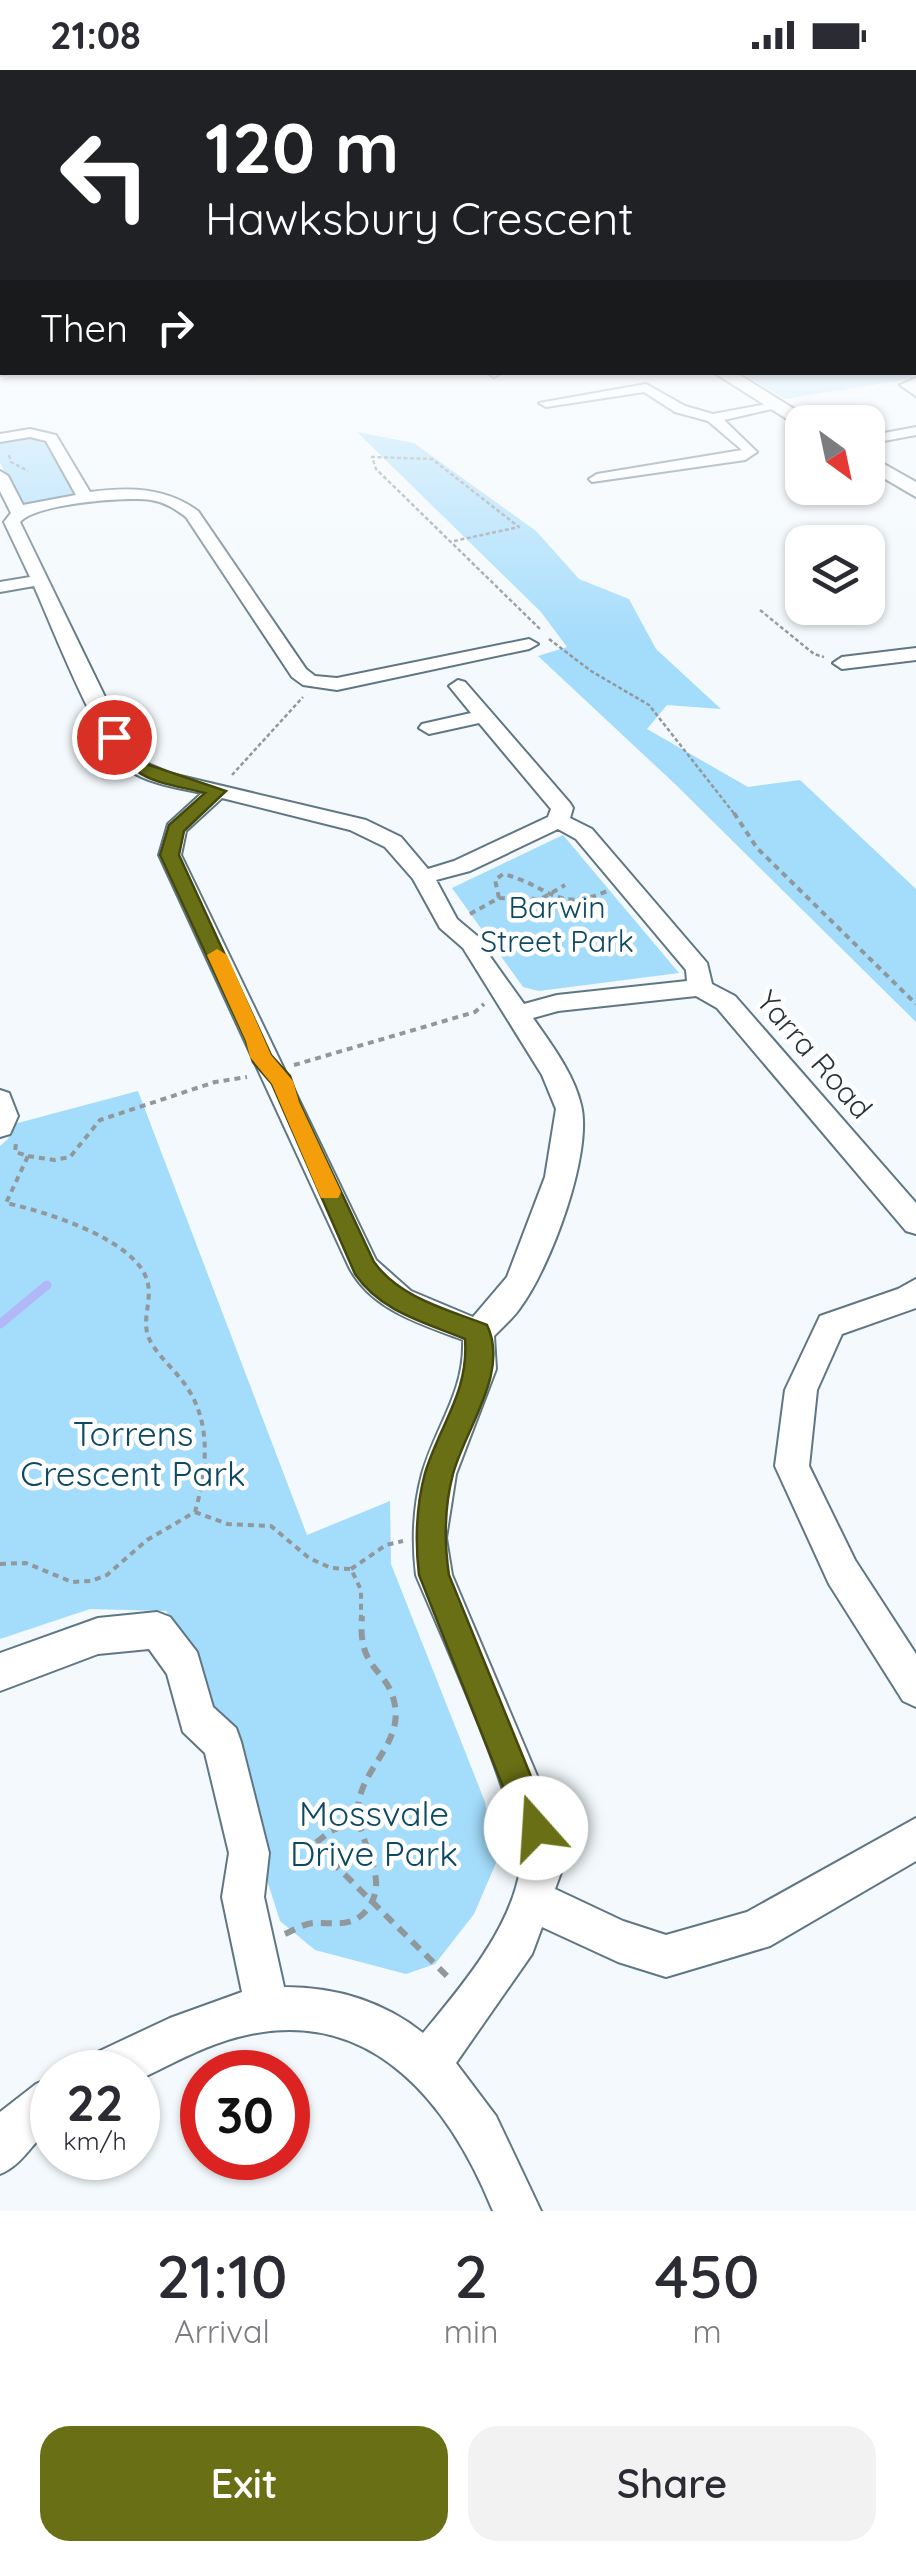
<!DOCTYPE html>
<html lang="en">
<head>
<meta charset="utf-8">
<style>
  :root { --surface:#fff; --page:#f2f2f3; --text:#2b2b33; --muted:#7c7c81; --accent:#696f14 }
  body { margin:0; font-family:Quicksand,sans-serif; background:var(--page); color:var(--text); height:100vh; display:flex; flex-direction:column; font-size:38px; white-space:nowrap }
  * { box-sizing:border-box; margin:0 }
  p { font-size:32px; color:var(--muted) }
  .icon { flex:none; width:55px; height:55px; fill:none; stroke:currentColor; stroke-width:2; stroke-linecap:round; stroke-linejoin:round }
  .map { position:relative; height:2141px; overflow:hidden }
  .side { display:flex; flex-direction:column; background:var(--surface); flex:1 }
  .side>* { flex:none }
  .hud { position:absolute; left:0px; top:0px; width:918px; height:305px; box-shadow:0 2px 8px #0004; background:#202124; color:#fff; overflow:hidden }
  .needle { width:65px; rotate:147deg }
  .tools { position:absolute; left:785px; top:335px; display:grid; gap:20px }
  .tools a { display:grid; place-items:center; width:100px; height:100px; border-radius:20px; background:var(--surface); box-shadow:0 2px 8px #0004; font-size:50px }
  .speed { position:absolute; left:30px; top:1980px; display:flex; gap:20px; font-size:50px; font-weight:700; text-align:center }
  .speed>* { display:grid; place-content:center; width:130px; height:130px; border-radius:50%; background:var(--surface); box-shadow:0 2px 8px #0004; line-height:1 }
  .speed small { font-size:25px; font-weight:400 }
  .speed .limit { border:15px solid #d22; background:#fff; color:#111 }
  .pin { position:absolute; display:grid; place-items:center; width:85px; height:85px; color:#fff; margin:-42px; border:5px solid #fff; border-radius:50%; box-shadow:0 2px 10px #0007 }
  .me { position:absolute; width:110px; margin:-55px; rotate:341deg; stroke-linejoin:round; filter:drop-shadow(0 0 8px #0008) }
  .turn { display:flex; align-items:center; gap:35px; height:210px; padding:0 40px; font-size:45px }
  .turn .icon { width:130px; height:130px; stroke-width:2.5 }
  .turn b { display:block; font-size:70px; line-height:85px }
  .then { display:flex; align-items:center; height:95px; padding:0 40px; background:#0003; gap:20px; font-size:38px }
  .eta { display:flex; justify-content:space-evenly; align-items:center; height:170px; text-align:center }
  .eta b { font-size:60px; font-weight:600; line-height:70px }
  .button { display:flex; gap:20px; margin-top:auto; padding:20px 40px }
  .button a { flex:1; height:115px; border-radius:30px; background:var(--accent); color:#fff; font-size:40px; font-weight:600; line-height:115px; text-align:center }
  .button a+a { background:var(--page); color:var(--text) }
  .status { display:flex; justify-content:space-between; align-items:center; height:70px; padding:0 50px; background:var(--surface); direction:ltr }
  .status svg { height:28px; fill:currentColor }
  .map>svg:first-child { display:block }
  .green { fill:#a4dcfb }
  .lines { fill:none; stroke-linecap:round; stroke-linejoin:round }
  .stream { stroke:#b2b7f7; stroke-width:9 }
  .street-casing { stroke:#5f7784; stroke-width:4 }
  .secondary-casing { stroke:#5f7784; stroke-width:4 }
  .path-far2 { stroke:#90989c; stroke-width:2.5; stroke-dasharray:4 2.5; stroke-linecap:butt }
  .path-far1 { stroke:#90989c; stroke-width:4; stroke-dasharray:6 5; stroke-linecap:butt }
  .path { stroke:#90989c; stroke-width:6; stroke-dasharray:11 8; stroke-linecap:butt }
  .street { fill:#fff; fill-rule:evenodd }
  .secondary { fill:#fff; fill-rule:evenodd }
  .route { fill:#696f14; stroke:#44480d; stroke-width:2.5 }
  .slow { fill:#f59e0b }
  .labels { text-anchor:middle; stroke-width:9; stroke-linejoin:round; paint-order:stroke }
  .park-label { font-size:30px; fill:#0d4963; stroke:#fff }
  .street-label { font-size:30px; fill:#29343a; stroke:#fff }
  .near-park-label { font-size:35px; fill:#0d4963; stroke:#fff }
</style>
</head>
<body>
<div class="status"><b>21:08</b><svg viewBox="0 0 49 12"><path d="M0 12V9h3v3zM5 12V6h3v6zM10 12V3h3v9zM15 12V0h3v12zM26 1h20v11H26zM47 4h2v5h-2z"/></svg></div>
<div class="map">
<svg width="916" height="2141" viewBox="0 0 916 2141">
  <rect width="100%" height="100%" fill="#f3f9fc"/>
  <path class="green" d="M 916,274 L 916,308 L 785,329 L 741,303 L 915,302 Z
    M 357,362 L 414,373 L 536,461 L 579,509 L 629,529 L 656,579 L 721,639 L 667,635 L 647,659 L 748,717 L 800,710 L 916,819 L 916,952 L 675,714 L 538,586 L 567,577 L 541,542 Z
    M 30,366 L 45,368 L 79,427 L 22,436 L 0,393 L 0,371 Z
    M 563,765 L 679,903 L 539,921 L 523,917 L 452,818 Z
    M 138,1021 L 307,1465 L 390,1431 L 391,1494 L 485,1732 L 496,1793 L 474,1844 L 435,1894 L 406,1904 L 315,1880 L 280,1851 L 196,1586 L 166,1541 L 90,1539 L 0,1569 L 0,1076 L 8,1069 L 14,1054 Z"/>
  <g class="lines">
    <path class="stream" d="M 0,1254 L 47,1215"/>
    <defs>
      <path id="street" d="M 486,302 L 500,302 L 501,303 L 494,307 Z
        M 916,308 L 916,326 L 900,315 Z
        M 646,314 L 685,336 L 713,344 L 778,332 L 785,336 L 724,350 L 757,382 L 745,390 L 592,412 L 589,409 L 597,404 L 742,380 L 708,351 L 675,342 L 644,322 L 546,337 L 539,333 Z
        M 916,357 L 916,365 L 868,374 L 868,366 Z
        M 30,359 L 56,365 L 90,422 C 129,417 165,417 198,441 L 306,599 L 315,606 L 337,608 L 529,569 L 538,574 L 529,579 L 337,620 L 303,615 L 292,607 L 186,447 C 175,439 165,432 151,430 C 126,426 35,434 20,452 L 124,666 L 141,691 L 172,704 L 366,750 L 401,767 L 428,799 L 454,791 L 548,747 L 551,739 L 479,653 L 429,664 L 419,658 L 422,654 L 471,643 L 449,616 L 458,610 L 465,612 L 570,733 L 573,738 L 570,748 L 592,759 L 707,893 L 712,914 L 735,926 L 916,1133 L 916,1164 L 906,1161 L 717,938 L 696,926 L 558,941 L 533,948 C 551,974 574,1004 581,1035 C 593,1084 550,1198 520,1238 C 513,1248 503,1257 494,1266 L 496,1299 L 456,1404 L 446,1468 L 452,1505 L 546,1727 L 563,1797 L 555,1819 L 623,1851 L 666,1865 L 747,1842 L 916,1748 L 916,1791 L 770,1876 L 666,1907 L 618,1892 L 542,1857 L 532,1884 L 456,1993 L 496,2046 L 541,2141 L 493,2141 C 451,2037 376,1939 251,1964 C 210,1972 174,1993 138,2010 L 138,2002 L 82,2002 L 89,1986 L 170,1948 L 242,1922 L 222,1827 L 229,1783 L 205,1683 L 183,1662 L 167,1604 L 149,1579 L 98,1584 L 0,1621 L 0,1583 L 98,1548 L 157,1542 L 170,1547 L 197,1582 L 213,1637 L 236,1658 L 241,1672 L 269,1783 L 264,1827 L 284,1917 C 334,1917 383,1931 423,1963 C 461,1917 510,1860 520,1800 C 528,1755 438,1558 416,1505 C 412,1471 413,1437 422,1404 C 436,1355 465,1322 463,1270 C 421,1254 371,1240 349,1197 L 159,785 L 168,754 L 202,723 C 179,718 149,714 129,700 C 100,681 51,554 34,516 L 0,522 L 0,512 L 30,507 L 4,452 L 11,443 L 0,421 L 0,401 L 8,406 L 23,435 L 76,425 L 46,371 L 30,367 L 0,372 L 0,364 ZM 222,728 L 350,760 L 385,777 L 413,809 L 440,858 L 463,878 L 542,1005 L 556,1039 L 545,1107 L 507,1207 L 473,1247 L 411,1221 L 376,1190 L 181,785 L 186,761 ZM 558,759 L 576,769 L 686,900 L 687,911 L 557,925 L 524,934 L 489,885 L 482,870 L 457,849 L 436,810 L 470,801 Z
        M 916,578 L 916,590 L 842,599 L 833,593 L 842,587 Z
        M 0,1020 L 9,1023 L 18,1046 L 10,1064 L 0,1067 Z
        M 916,1209 L 916,1238 L 842,1264 L 817,1320 L 809,1396 L 855,1490 L 916,1584 L 916,1637 L 903,1631 L 829,1514 L 775,1396 L 785,1320 L 820,1246 L 898,1219 Z
        M 52,2007 L 52,2057 C 32,2072 23,2095 0,2104 L 0,2042 L 36,2014 Z"/>
      <path id="secondary" d="M 0,294 L 2,302 L 8,303 L 0,305 Z
        M 713,302 L 735,302 L 815,352 L 798,356 Z
        M 868,385 L 916,412 L 916,427 L 868,399 Z"/>
    </defs>
    <use href="#street" class="street-casing"/>
    <use href="#secondary" class="secondary-casing"/>
    <path class="path-far2" d="M 9,385 L 11,392 L 28,401
      M 454,471 L 519,457 L 432,389 L 372,387 L 376,399 L 540,559
      M 760,540 L 814,584 L 824,587
      M 549,569 L 591,601 L 649,635 L 736,746
      M 232,705 L 303,627"/>
    <path class="path-far1" d="M 734,743 L 757,778 L 916,934
      M 499,828 L 495,810 L 503,804 C 549,815 556,844 607,821
      M 470,844 L 499,828 L 541,829 L 565,815
      M 294,995 L 475,942 L 484,934
      M 28,1086 L 54,1090 L 70,1087 L 100,1050 L 215,1012 L 247,1007
      M 195,1442 L 228,1454 L 271,1456 L 309,1488 L 331,1498 L 351,1499 L 361,1520 L 361,1548
      M 0,1494 L 26,1493 L 72,1512 L 91,1511 L 107,1505 L 147,1470 L 195,1442 C 207,1400 212,1353 186,1316 C 176,1301 161,1289 152,1274 C 139,1254 152,1235 148,1214 C 140,1170 43,1141 6,1133 L 28,1086 L 15,1082 L 16,1073
      M 351,1499 L 386,1475 L 403,1471"/>
    <path class="path" d="M 359,1749 L 331,1761 L 314,1774 L 451,1910
      M 285,1864 C 294,1860 303,1854 313,1853 C 332,1852 349,1858 364,1843 C 394,1812 359,1776 358,1742 C 357,1702 402,1676 395,1636 C 389,1597 357,1603 362,1546"/>
    <use href="#street" class="street"/>
    <use href="#secondary" class="secondary"/>
  </g>
  <linearGradient id="sky" x2="0" y2="1"><stop stop-color="#92b5ee"/><stop offset="0.48" stop-color="#fafcfe"/><stop offset="1" stop-color="#fafcfe" stop-opacity="0"/></linearGradient>
  <rect width="916" height="574" fill="url(#sky)"/>
  <path class="route" d="M 108,664 L 120,664 L 140,692 L 226,721 L 184,761 L 179,785 L 271,985 L 290,1006 L 299,1032 L 374,1192 C 400,1228 446,1239 487,1255 C 510,1302 465,1359 453,1404 C 444,1438 444,1471 449,1505 L 552,1758 L 547,1770 L 536,1775 L 524,1770 L 419,1505 C 415,1471 416,1437 425,1403 C 440,1354 469,1322 465,1269 C 424,1252 381,1242 355,1204 L 272,1014 L 253,992 L 246,971 L 160,785 L 169,755 L 205,723 C 152,710 138,713 106,667 Z"/>
  <path class="slow" d="M 217,879 L 227,885 L 271,985 L 293,1011 L 299,1032 L 341,1122 L 338,1128 L 321,1128 L 272,1014 L 250,987 L 246,971 L 207,885 Z"/>
  <g class="labels">
    <g class="park-label">
      <text x="557" y="848">Barwin<tspan x="557" dy="34">Street Park</tspan></text>
    </g>
    <g class="street-label">
      <text transform="translate(814 985) rotate(49)" y="10">Yarra Road</text>
    </g>
    <g class="near-park-label">
      <text x="133" y="1376">Torrens<tspan x="133" dy="40">Crescent Park</tspan></text>
      <text x="374" y="1756">Mossvale<tspan x="374" dy="40">Drive Park</tspan></text>
    </g>
  </g>
</svg>
<div class="tools">
<a><svg class="needle" viewBox="-14 -14 28 28"><path d="M0-13l5 13h-10z" fill="#e53935"/><path d="M0 13l5-13h-10z" fill="#7c7c81"/></svg></a>
<a><svg class="icon" aria-label="layers" viewBox="0 0 24 24"><path d="M12 4l9 5-9 5-9-5zM3 14l9 5 9-5"/></svg></a>
</div>
<div class="speed"><div>22<small>km/h</small></div><div class="limit">30</div></div>
<div class="pin" style="left:114px;top:667px;background:#d93025"><svg class="icon" aria-label="arrive" viewBox="0 0 24 24"><path d="M6 21V4h12l-3 4 3 4H6"/></svg></div>
<svg class="me" style="left:536px;top:1758px" viewBox="-20 -20 40 40"><circle r="19" fill="#fff"/><path d="M0-13L10 11 0 6-10 11z" fill="#696f14"/></svg>
<div class="hud">
<div class="turn"><svg class="icon" aria-label="left" viewBox="0 0 24 24"><path d="M17 20v-9H6M10 6l-5 5 5 5"/></svg><div><b>120 m</b>Hawksbury Crescent</div></div>
<div class="then">Then<svg class="icon" aria-label="right" viewBox="0 0 24 24"><path d="M7 20v-9h11M14 6l5 5-5 5"/></svg></div>
</div>
</div>
<section class="side">
<div class="eta">
<div><b>21:10</b><p>Arrival</p></div>
<div><b>2</b><p>min</p></div>
<div><b>450</b><p>m</p></div>
</div>
<div class="button"><a>Exit</a><a>Share</a></div>
</section>
</body>
</html>
